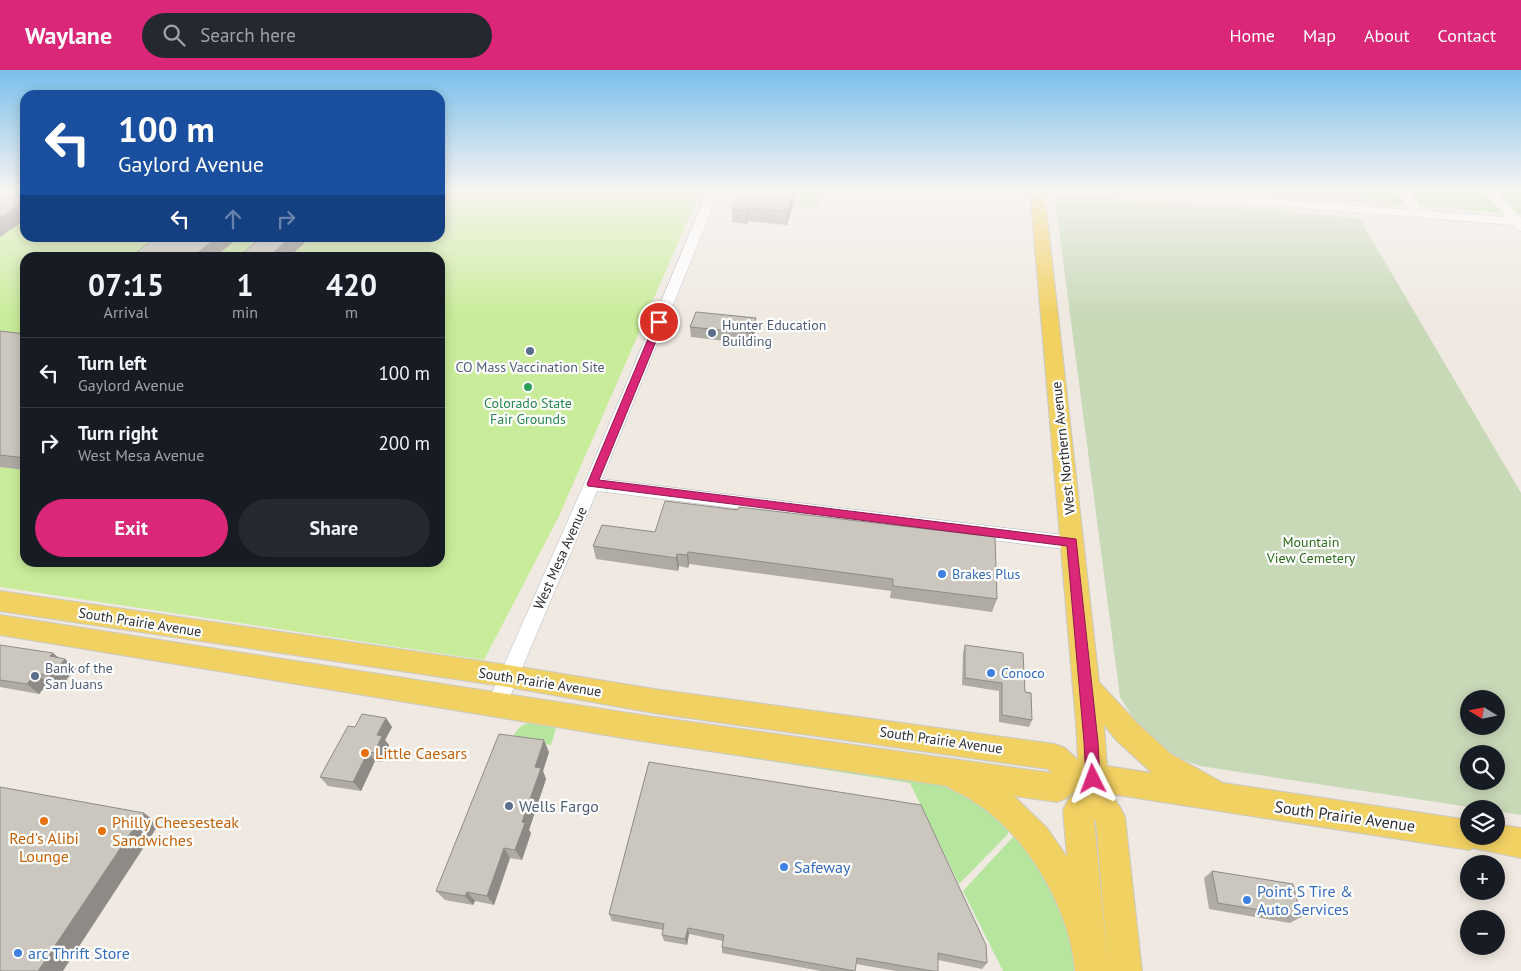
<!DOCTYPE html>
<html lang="en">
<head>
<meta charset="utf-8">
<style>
  :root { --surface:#171b24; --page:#242831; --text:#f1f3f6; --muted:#9ea1a6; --line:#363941; --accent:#db2777 }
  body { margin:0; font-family:"PT Sans",sans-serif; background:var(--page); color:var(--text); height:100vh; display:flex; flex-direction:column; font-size:19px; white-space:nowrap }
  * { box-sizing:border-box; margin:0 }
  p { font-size:16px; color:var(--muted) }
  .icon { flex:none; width:28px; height:28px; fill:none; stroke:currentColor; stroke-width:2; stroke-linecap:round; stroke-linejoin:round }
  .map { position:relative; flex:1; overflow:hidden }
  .details { position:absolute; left:20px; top:182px; width:425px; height:315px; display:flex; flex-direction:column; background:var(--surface); border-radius:15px; box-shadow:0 2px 12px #0003 }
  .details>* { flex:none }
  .banner { position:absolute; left:20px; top:20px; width:425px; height:152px; border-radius:15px; box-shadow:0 2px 12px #0003; background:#1a4fa0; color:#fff; overflow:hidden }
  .needle { width:32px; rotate:280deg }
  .controls { position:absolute; left:1460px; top:620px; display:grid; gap:10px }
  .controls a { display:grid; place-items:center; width:45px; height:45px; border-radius:50%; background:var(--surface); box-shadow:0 2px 12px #0003; font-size:25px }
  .pin { position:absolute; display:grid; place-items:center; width:42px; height:42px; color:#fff; margin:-21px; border:2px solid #fff; border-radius:50%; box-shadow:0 1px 5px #0007 }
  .me { position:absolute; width:55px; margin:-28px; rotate:357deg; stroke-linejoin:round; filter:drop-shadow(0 0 4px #0008) }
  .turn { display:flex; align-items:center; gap:18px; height:105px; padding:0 15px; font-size:22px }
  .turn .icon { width:65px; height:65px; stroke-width:2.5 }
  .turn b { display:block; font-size:35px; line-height:42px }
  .lanes { display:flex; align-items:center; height:48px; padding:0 15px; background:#0003; justify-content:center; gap:25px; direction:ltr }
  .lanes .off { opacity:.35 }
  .eta { display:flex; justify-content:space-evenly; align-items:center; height:85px; text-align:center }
  .eta b { font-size:30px; font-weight:700; line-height:35px }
  .button { display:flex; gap:10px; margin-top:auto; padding:10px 15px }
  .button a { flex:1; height:58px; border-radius:30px; background:var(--accent); color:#fff; font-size:20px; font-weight:700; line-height:58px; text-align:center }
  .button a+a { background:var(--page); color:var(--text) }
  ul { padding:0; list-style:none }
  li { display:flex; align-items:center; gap:15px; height:70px; padding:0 15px; border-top:1px solid var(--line) }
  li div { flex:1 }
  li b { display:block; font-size:19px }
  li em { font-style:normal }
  header { display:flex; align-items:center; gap:30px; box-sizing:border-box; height:70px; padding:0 25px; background:var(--accent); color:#fff }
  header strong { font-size:24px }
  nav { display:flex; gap:28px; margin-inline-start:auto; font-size:18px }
  .search { width:350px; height:45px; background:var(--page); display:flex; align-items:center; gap:12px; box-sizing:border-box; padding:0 18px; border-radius:28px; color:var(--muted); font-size:19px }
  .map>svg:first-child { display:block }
  .green { fill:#b6e59e }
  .cemetery { fill:#c8d9b8; fill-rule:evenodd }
  .pitch { fill:#c9ec9a; fill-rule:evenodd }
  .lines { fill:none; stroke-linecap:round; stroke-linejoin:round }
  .minor-casing { stroke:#b4b7c1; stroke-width:1 }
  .major-casing { stroke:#c9c9c9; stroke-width:2 }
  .minor { fill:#fff; fill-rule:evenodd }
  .major { fill:#f2d163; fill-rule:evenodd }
  .wall { fill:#afaba4 }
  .shaded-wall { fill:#8e8b86 }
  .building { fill:#cbc7bf; stroke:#8e8b86 }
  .route { fill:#db2777; stroke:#8e194d }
  .service-dot { fill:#5c6f8a; stroke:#fff; stroke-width:2 }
  .leisure-dot { fill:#2e9e5b; stroke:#fff; stroke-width:2 }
  .shop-dot { fill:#3f7fe0; stroke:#fff; stroke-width:2 }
  .food-dot { fill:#e8710a; stroke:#fff; stroke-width:2 }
  .labels { text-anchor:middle; stroke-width:4.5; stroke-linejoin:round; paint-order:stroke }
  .service-label { font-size:14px; fill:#4e5e75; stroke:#fff; text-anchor:start }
  .leisure-label { font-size:14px; fill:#27864d; stroke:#fff }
  .street-label { font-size:14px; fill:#2e2e2e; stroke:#fff }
  .park-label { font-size:14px; fill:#2c6e1b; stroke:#fff }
  .shop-label { font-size:14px; fill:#366cbe; stroke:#fff; text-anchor:start }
  .near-food-label { font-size:16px; fill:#c56008; stroke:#fff; text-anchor:start }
  .near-service-label { font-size:16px; fill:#4e5e75; stroke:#fff; text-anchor:start }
  .near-street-label { font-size:16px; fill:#2e2e2e; stroke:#fff }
  .near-shop-label { font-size:16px; fill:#366cbe; stroke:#fff; text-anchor:start }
</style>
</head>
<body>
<header>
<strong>Waylane</strong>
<div class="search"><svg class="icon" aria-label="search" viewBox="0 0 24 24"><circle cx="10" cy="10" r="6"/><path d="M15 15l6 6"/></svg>Search here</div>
<nav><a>Home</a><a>Map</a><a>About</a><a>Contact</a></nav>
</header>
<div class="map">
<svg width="1521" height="901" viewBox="0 0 1521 901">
  <rect width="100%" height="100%" fill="#efe9e1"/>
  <path class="green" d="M 802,120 L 821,120 L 817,138 L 810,137 L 809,135 L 807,137 L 798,136 Z
    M 1358,120 L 1521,120 L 1521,144 L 1365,132 Z
    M 529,653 L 556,658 L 551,675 L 513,669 C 515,660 521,655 529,653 Z
    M 712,676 L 886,704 L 887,707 L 906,710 L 906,707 C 930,712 956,718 977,731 C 988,739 998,748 1009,756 L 1008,764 L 959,814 L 910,713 L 711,682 Z
    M 1019,766 L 1060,828 L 1077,901 L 1003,901 L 963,821 L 1013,767 Z"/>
  <path class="cemetery" d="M 1208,120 L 1358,120 L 1365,132 Z
    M 1068,125 L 1359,148 L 1521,423 L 1521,745 L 1496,741 L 1496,739 L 1482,739 L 1200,696 L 1165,683 L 1140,659 L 1120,627 L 1055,129 ZM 1469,629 L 1496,629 L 1496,656 L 1469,656 ZM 1469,684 L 1496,684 L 1496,711 L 1469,711 Z"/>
  <path class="pitch" d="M 0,120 L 25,120 L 25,168 L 440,168 L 440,120 L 701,120 L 559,446 L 484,590 L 0,517 ZM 25,188 L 440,188 L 440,492 L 25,492 Z"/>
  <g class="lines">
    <defs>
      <path id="minor" d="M 708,120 L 720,120 L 602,409 L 1072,466 L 1078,468 L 1081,473 L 1078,478 L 1072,480 L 597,421 L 504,641 L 497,643 L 490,641 L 487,634 L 584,414 Z
        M 1114,120 L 1161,120 L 1410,140 L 1396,120 L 1408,120 L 1423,141 L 1506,147 L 1483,120 L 1495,120 L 1521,148 L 1521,161 L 1517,160 L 1513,155 L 1120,123 Z"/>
      <path id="major" d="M 1030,120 L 1044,120 L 1099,612 L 1137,653 L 1171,684 L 1223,713 L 1469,750 L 1469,766 L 1496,766 L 1496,754 L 1521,758 L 1521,788 L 1473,778 L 1469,780 L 1111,724 L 1120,737 L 1125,747 L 1142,901 L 1075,901 C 1071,846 1035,780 992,745 C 983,737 973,731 963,725 C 958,722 951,720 947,716 L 648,672 L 0,565 L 0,545 L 648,646 L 1052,703 L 1048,699 L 654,643 L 508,617 L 0,541 L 0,521 L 508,595 L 654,619 L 1055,674 L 1065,678 L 1078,690 L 1076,653 ZM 1104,655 L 1117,671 L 1152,703 L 1107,696 ZM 1078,719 L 1068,730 L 1063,740 L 1067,787 L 1047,758 L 1014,726 L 1057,732 L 1067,728 ZM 1094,749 L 1096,752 L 1108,895 Z"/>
    </defs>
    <use href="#minor" class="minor-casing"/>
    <use href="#major" class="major-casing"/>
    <use href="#minor" class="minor"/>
    <use href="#major" class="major"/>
  </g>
  <path class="wall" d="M 739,120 L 796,120 L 796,123 L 787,155 L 748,151 L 747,154 L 732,152 L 732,139 Z
    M 690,257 L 756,258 L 751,274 L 691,267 Z
    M 0,261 L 25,264 L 25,400 L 0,397 Z
    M 655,462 L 997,529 L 992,542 L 890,528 L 891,521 L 689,494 L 688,498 L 679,496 L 678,501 L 596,489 L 593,476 Z
    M 0,575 L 58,588 L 76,598 L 62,615 L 48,613 L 39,624 L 0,617 Z
    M 965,575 L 1025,622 L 1032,650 L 1029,657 L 999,652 L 999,621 L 962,615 L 963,583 Z
    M 386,648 L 392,657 L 385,670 L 389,675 L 381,692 L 375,691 L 361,721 L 328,716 L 320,707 L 355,657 Z
    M 549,682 L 543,701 L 546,709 L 529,760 L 531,763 L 522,790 L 510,788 L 494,835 L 475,831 L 473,835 L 445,830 L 436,821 Z
    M 649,692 L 987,893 L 982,899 L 938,890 L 938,901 L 896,901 L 856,894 L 855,901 L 821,901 L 722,883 L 722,877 L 723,871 L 689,864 L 687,875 L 664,871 L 662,865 L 663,860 L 612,851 L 609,844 Z
    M 1212,801 L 1301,847 L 1290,853 L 1209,839 L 1204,808 Z"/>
  <path class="shaded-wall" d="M 794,120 L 796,120 L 796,123 L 787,155 L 788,141 Z
    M 25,131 L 25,150 L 0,167 L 0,148 Z
    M 748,138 L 748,151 L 747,154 L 747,140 Z
    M 216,168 L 238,168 L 214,188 L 191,188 Z
    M 290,168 L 310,168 L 288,188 L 267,188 Z
    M 756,248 L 756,258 L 751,274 L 751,263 Z
    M 688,482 L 689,494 L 688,498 L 687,485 Z
    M 677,484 L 679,496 L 678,501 L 676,488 Z
    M 53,583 L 63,591 L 65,589 L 76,598 L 62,615 L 50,606 L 50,586 Z
    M 36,603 L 48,613 L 39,624 L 27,614 Z
    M 386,648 L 392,657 L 385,670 L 389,675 L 381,692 L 374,683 L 377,665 Z
    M 544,670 L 549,682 L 543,701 L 546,709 L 529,760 L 531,763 L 522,790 L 515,780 L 535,697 Z
    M 368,682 L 375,691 L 361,721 L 353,712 Z
    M 144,743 L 159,754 L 63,901 L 38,901 Z
    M 504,778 L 510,788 L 494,835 L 487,826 Z
    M 467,822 L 475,831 L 473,835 L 465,826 Z
    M 688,858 L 689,864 L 687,875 L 685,869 Z"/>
  <path class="building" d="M 0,120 L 25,120 L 25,131 L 0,148 Z
    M 739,120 L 794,120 L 788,141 L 748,138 L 747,140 L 732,139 Z
    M 155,168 L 216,168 L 191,188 L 129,188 Z
    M 261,168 L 290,168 L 267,188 L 237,188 Z
    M 696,242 L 756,248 L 751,263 L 690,257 Z
    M 0,261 L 25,264 L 25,388 L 0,385 Z
    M 665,431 L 738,440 L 739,437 L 995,467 L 997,529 L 893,516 L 893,509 L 688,482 L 687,485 L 677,484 L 676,488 L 593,476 L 602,455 L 655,462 Z
    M 0,575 L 53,583 L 50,586 L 65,589 L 50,606 L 36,603 L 27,614 L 0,610 Z
    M 965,575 L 1023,583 L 1025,622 L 1031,623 L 1032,650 L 1002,645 L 1002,613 L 965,608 Z
    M 362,644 L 386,648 L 377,665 L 382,666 L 374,683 L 368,682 L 353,712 L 320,707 L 348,656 L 355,657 Z
    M 499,664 L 544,670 L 535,697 L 541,698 L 522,752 L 525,753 L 515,780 L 504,778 L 487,826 L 467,822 L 465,826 L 436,821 Z
    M 649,692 L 921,735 L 986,875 L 987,893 L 938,883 L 938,901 L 932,901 L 857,888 L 855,901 L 722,877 L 724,865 L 688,858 L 685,869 L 662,865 L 664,854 L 609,844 Z
    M 0,717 L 144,743 L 38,901 L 0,901 Z
    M 1212,801 L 1293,814 L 1301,847 L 1218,833 Z"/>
  <linearGradient id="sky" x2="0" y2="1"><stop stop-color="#7abfeb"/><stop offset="0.49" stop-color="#f8f5f2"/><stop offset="1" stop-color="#f8f5f2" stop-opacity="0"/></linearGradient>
  <rect width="1521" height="246" fill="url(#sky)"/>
  <path class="route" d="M 659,249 L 664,252 L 599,410 L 1076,469 L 1098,672 L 1100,709 L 1098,714 L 1093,716 L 1088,714 L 1086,709 L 1084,672 L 1067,476 L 588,416 L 587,414 L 655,252 Z"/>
  <g class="service-dot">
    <circle cx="712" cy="263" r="5"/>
    <circle cx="530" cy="281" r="5"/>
    <circle cx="35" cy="606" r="5"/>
    <circle cx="509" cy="736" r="5"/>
  </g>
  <circle class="leisure-dot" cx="528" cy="317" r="5"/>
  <g class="shop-dot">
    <circle cx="942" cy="504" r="5"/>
    <circle cx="991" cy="603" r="5"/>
    <circle cx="784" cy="797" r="5"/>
    <circle cx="1247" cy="830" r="5"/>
    <circle cx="18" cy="883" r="5"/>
  </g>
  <g class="food-dot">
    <circle cx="365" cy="683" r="5"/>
    <circle cx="44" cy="751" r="5"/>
    <circle cx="102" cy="761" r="5"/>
  </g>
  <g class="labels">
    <g class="service-label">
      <text x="722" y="260">Hunter Education<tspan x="722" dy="16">Building</tspan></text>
      <text x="530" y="302" text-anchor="middle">CO Mass Vaccination Site</text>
      <text x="45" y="603">Bank of the<tspan x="45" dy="16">San Juans</tspan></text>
    </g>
    <g class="leisure-label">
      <text x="528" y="338">Colorado State<tspan x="528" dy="16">Fair Grounds</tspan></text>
    </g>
    <g class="street-label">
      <text transform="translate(1063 378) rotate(-96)" y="5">West Northern Avenue</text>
      <text transform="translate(560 488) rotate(-66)" y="5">West Mesa Avenue</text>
      <text transform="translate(140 552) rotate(9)" y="5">South Prairie Avenue</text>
      <text transform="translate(540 612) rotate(9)" y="5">South Prairie Avenue</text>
      <text transform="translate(941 670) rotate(8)" y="5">South Prairie Avenue</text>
    </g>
    <g class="park-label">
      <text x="1311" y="477">Mountain<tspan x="1311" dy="16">View Cemetery</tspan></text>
    </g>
    <g class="shop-label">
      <text x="952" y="509">Brakes Plus</text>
      <text x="1001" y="608">Conoco</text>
    </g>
    <g class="near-food-label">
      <text x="375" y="689">Little Caesars</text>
      <text x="112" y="758">Philly Cheesesteak<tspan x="112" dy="18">Sandwiches</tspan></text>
      <text x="44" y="774" text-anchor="middle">Red's Alibi<tspan x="44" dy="18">Lounge</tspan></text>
    </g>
    <g class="near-service-label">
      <text x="519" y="742">Wells Fargo</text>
    </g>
    <g class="near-street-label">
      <text transform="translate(1345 746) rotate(8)" y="6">South Prairie Avenue</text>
    </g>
    <g class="near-shop-label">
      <text x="794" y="803">Safeway</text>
      <text x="1257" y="827">Point S Tire &amp;<tspan x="1257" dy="18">Auto Services</tspan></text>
      <text x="28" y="889">arc Thrift Store</text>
    </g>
  </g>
</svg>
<div class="controls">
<a><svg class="needle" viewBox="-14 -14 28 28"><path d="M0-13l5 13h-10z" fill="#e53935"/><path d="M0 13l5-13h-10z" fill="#9ea1a6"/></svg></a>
<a><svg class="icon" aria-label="search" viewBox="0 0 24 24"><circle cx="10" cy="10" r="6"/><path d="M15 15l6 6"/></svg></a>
<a><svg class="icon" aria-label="layers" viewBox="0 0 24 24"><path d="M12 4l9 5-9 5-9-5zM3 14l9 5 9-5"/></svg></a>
<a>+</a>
<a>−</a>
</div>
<div class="pin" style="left:659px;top:252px;background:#d93025"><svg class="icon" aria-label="arrive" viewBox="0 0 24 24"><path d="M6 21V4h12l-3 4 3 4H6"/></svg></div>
<svg class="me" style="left:1093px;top:709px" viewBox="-20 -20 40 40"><path d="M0-17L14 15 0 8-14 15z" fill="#db2777" stroke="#fff" stroke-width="4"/></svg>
<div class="banner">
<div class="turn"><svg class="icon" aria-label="left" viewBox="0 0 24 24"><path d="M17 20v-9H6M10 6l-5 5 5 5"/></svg><div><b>100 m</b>Gaylord Avenue</div></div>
<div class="lanes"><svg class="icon" aria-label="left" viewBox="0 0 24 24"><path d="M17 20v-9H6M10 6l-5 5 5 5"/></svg><svg class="icon off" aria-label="ahead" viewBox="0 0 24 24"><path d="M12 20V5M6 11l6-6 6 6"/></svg><svg class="icon off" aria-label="right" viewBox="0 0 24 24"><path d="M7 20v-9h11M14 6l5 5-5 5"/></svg></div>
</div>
<section class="details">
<div class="eta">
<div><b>07:15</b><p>Arrival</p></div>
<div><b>1</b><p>min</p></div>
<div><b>420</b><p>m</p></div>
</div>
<ul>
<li><svg class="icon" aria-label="left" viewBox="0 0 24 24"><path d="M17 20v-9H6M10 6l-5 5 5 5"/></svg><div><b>Turn left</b><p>Gaylord Avenue</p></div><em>100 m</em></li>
<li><svg class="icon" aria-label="right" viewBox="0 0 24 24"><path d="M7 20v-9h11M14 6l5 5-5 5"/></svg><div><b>Turn right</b><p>West Mesa Avenue</p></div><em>200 m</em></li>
</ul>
<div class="button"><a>Exit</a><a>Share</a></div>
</section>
</div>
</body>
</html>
